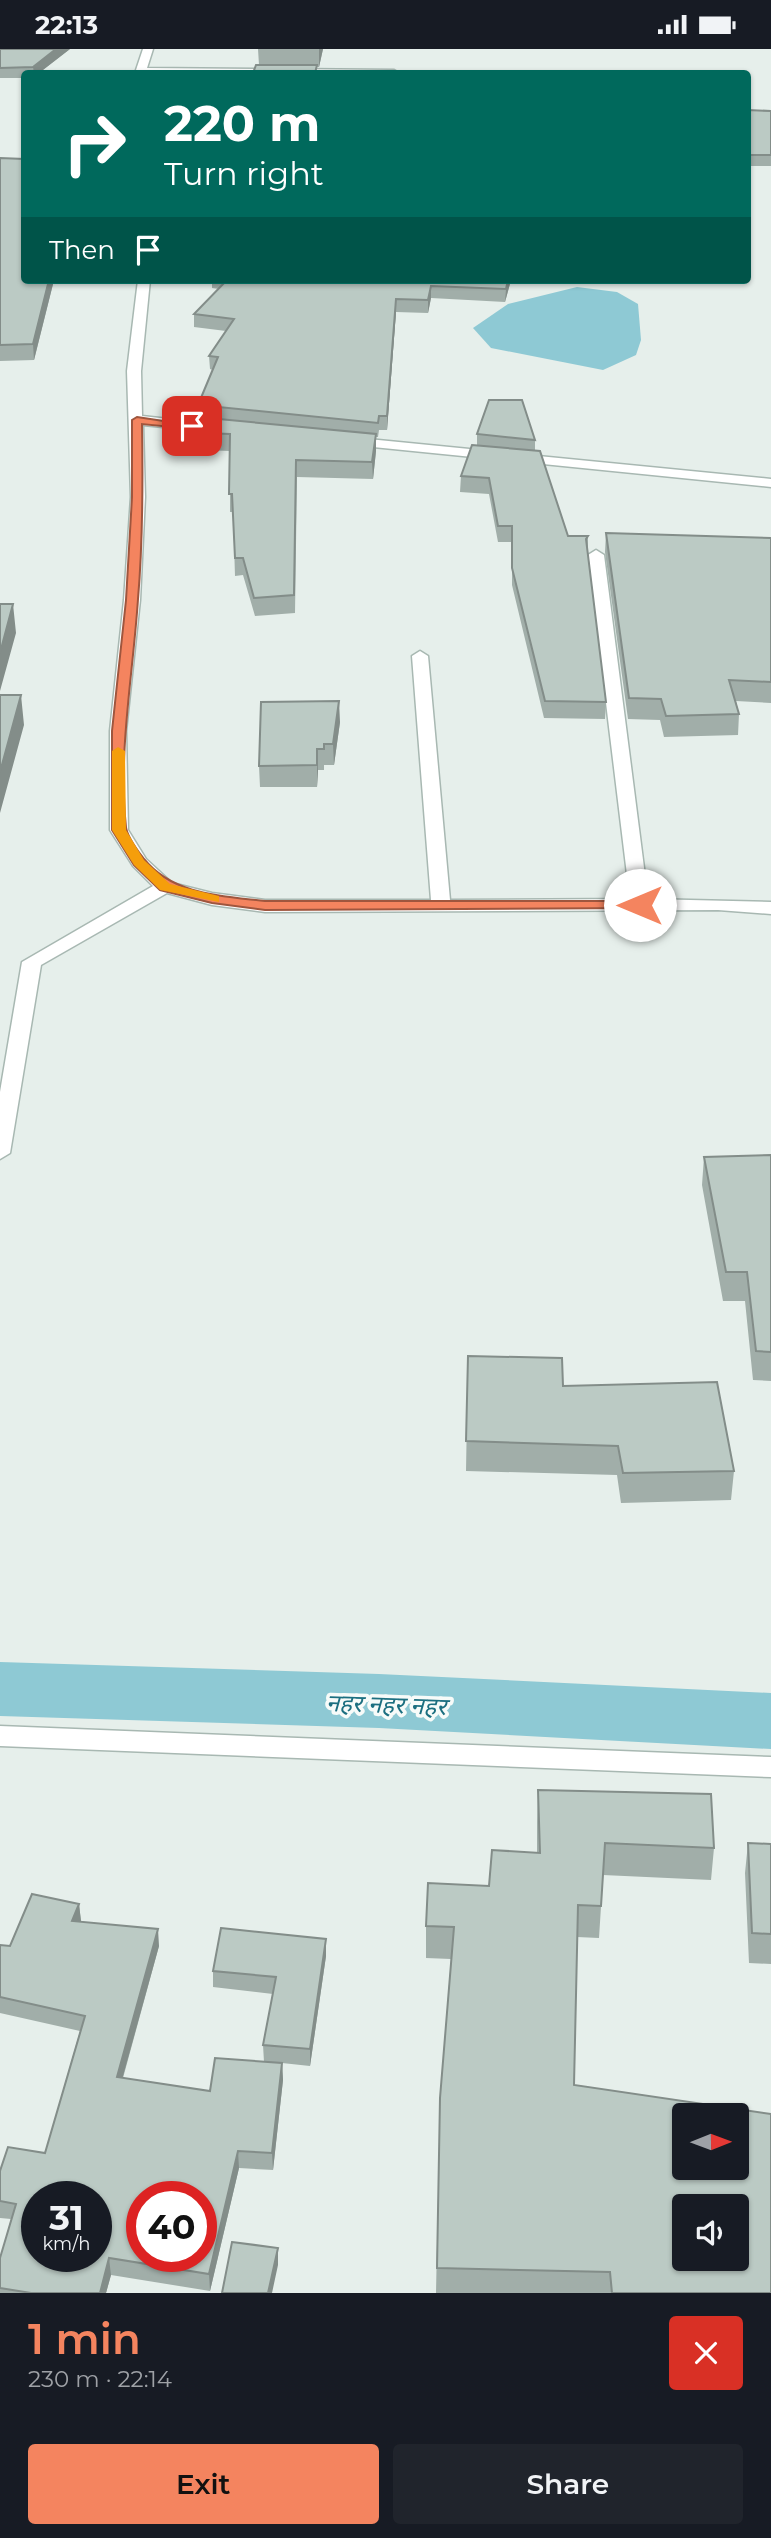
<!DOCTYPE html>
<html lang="en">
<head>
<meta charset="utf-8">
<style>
  :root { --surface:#171b24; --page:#20242c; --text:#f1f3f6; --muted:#9ea1a6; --accent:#f4845f }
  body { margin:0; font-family:Montserrat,"Noto Sans Devanagari",sans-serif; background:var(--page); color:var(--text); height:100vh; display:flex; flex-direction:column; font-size:26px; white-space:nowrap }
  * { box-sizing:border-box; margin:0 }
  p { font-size:23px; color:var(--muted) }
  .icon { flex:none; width:38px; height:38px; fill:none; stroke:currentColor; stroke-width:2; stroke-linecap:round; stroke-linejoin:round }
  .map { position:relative; height:2244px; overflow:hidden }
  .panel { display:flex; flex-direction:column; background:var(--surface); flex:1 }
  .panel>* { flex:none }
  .banner { position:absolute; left:21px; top:21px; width:730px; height:214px; border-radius:7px; box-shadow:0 2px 5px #0004; background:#00695c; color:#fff; overflow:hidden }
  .needle { width:46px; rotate:89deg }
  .tools { position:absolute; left:672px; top:2054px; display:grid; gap:14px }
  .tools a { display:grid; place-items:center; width:77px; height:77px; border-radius:7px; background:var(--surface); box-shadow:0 2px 5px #0004; font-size:35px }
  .speed { position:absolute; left:21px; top:2132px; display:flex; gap:14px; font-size:35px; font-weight:700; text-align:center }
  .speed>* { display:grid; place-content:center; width:91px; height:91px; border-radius:50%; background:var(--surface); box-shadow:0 2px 5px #0004; line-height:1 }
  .speed small { font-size:18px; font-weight:400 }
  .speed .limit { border:10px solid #d22; background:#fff; color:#111 }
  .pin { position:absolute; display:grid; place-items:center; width:60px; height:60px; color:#fff; margin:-30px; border-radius:14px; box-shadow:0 4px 10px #0006 }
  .me { position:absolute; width:77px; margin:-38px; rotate:270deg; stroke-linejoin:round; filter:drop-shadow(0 0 5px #0008) }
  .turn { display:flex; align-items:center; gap:24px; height:147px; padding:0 28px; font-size:32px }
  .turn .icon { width:91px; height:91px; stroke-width:2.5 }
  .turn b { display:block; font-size:49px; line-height:60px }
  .then { display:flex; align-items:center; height:66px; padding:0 28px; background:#0003; gap:14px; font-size:26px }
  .round { display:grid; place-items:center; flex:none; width:74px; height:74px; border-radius:7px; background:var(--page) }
  .overview { display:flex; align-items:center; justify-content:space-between; height:119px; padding:0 28px }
  h1 { font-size:42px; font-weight:600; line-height:52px; color:var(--accent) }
  .action { display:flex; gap:14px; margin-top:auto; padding:14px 28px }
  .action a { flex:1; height:80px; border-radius:7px; background:var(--accent); color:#111; font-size:28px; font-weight:600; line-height:80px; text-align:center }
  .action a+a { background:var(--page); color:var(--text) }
  .status { display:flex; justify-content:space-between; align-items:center; height:49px; padding:0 35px; background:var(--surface); direction:ltr }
  .status svg { height:19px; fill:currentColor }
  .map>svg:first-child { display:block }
  .water { fill:#8ec9d4 }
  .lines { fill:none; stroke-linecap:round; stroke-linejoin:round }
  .canal { fill:#8ec9d4; fill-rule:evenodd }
  .minor-casing { stroke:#a8b8b2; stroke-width:3 }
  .minor { fill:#fff; fill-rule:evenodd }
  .wall { fill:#a1aea9 }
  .shaded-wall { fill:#838d89 }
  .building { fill:#bbcac4; stroke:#838d89; stroke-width:2; fill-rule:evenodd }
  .route { fill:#f4845f; stroke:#9f563e; stroke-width:2 }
  .slow { fill:#f59e0b }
  .labels { text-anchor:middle; stroke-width:7; stroke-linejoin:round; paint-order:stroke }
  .near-water-label { font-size:24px; font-style:italic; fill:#1c6f80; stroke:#f7fbf9 }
</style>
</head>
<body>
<div class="status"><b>22:13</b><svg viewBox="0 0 49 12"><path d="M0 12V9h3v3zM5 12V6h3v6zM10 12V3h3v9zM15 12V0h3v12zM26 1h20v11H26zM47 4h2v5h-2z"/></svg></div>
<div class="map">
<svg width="771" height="2244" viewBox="0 0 771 2244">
  <rect width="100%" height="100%" fill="#e6efeb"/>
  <path class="water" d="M 577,238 L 617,243 L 638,255 L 641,291 L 636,306 L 603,321 L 491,299 L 473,279 L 508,255 Z"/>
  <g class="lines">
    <path class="canal" d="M 0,1613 L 379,1625 L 771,1644 L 771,1700 L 379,1679 L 0,1667 Z"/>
    <defs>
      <path id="minor" d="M 143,0 L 153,0 L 147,19 L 394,21 L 399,24 L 135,24 Z
        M 138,231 L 150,231 L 141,322 L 142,367 L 232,377 L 239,381 L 232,385 L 143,376 L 145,448 L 140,551 L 126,682 L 128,781 L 146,810 L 172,834 L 212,844 L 265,851 L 431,851 L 412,607 L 420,602 L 428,607 L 450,851 L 630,850 L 588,506 L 596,501 L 604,506 L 648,850 L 771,853 L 771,865 L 718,861 L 265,863 L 212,856 L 167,844 L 41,916 L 10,1104 L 0,1110 L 0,1043 L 22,913 L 153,837 L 133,817 L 110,781 L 110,682 L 124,551 L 131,448 L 127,322 Z
        M 348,388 L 771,430 L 771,438 L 343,395 L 341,392 Z
        M 0,1677 L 771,1708 L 771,1728 L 0,1697 Z"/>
    </defs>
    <use href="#minor" class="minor-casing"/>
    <use href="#minor" class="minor"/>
  </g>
  <path class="wall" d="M 0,0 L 70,0 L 39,24 L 24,24 L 24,29 L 0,29 Z
    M 258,0 L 323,0 L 319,18 L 259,16 Z
    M 747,61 L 771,62 L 771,117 L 747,117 Z
    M 0,109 L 24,231 L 54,231 L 34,311 L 0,312 Z
    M 212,231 L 511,231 L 505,253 L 431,249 L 428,264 L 396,263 L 387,381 L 379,381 L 378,388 L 376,388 L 376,402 L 373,430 L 297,428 L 295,564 L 255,567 L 243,526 L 235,527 L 233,463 L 230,463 L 230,402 L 203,401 L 203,384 L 208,371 L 198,370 L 198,356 L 213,321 L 210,320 L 209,307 L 226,282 L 194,278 L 194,265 L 219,240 L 212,239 Z
    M 477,385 L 535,391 L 535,402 L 568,487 L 588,487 L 588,503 L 606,653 L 605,670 L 544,669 L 512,536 L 512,493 L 498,493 L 489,445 L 460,443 L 461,427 L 477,396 Z
    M 606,484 L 771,489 L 771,654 L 736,652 L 739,665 L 738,686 L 664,688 L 660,671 L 628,670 L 605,503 Z
    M 340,673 L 334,716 L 324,716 L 324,721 L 318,721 L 317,738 L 260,738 L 259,717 Z
    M 771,1106 L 771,1332 L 753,1331 L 745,1252 L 723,1252 L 702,1136 L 704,1108 Z
    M 468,1307 L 734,1422 L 731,1451 L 621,1454 L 617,1426 L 466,1422 Z
    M 538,1741 L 714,1799 L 711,1831 L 603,1826 L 599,1889 L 577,1888 L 574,2036 L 771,2244 L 436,2244 L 440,2049 L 451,1910 L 426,1909 L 426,1877 L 489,1837 L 537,1804 L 537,1773 Z
    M 748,1794 L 771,1795 L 771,1915 L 749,1914 L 745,1824 Z
    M 79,1855 L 81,1873 L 159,1897 L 123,2029 L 210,2042 L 264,2013 L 263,1996 L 273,1945 L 213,1938 L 213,1922 L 326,1890 L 326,1907 L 310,2017 L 282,2014 L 283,2031 L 273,2121 L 239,2119 L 210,2242 L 111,2226 L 106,2244 L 0,2244 L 0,2209 L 11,2170 L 0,2169 L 0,2122 L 45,2104 L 80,1982 L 0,1964 L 0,1896 L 10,1897 Z"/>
  <path class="shaded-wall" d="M 56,0 L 70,0 L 39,24 L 34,24 L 33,18 Z
    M 319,0 L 323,0 L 319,18 Z
    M 49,231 L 54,231 L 34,311 L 33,295 Z
    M 508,231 L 511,231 L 505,253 L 506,240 Z
    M 431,237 L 431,249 L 428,264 L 428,251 Z
    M 396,250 L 396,263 L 387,381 L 387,367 Z
    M 376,385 L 376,402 L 373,430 L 372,413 Z
    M 13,555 L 16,584 L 0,642 L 0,604 Z
    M 21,646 L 24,676 L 0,764 L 0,723 Z
    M 339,652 L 340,673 L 334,716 L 333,695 Z
    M 317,700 L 318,721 L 317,738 Z
    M 79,1855 L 81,1872 L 74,1889 L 72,1872 Z
    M 158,1880 L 159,1897 L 118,2045 L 117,2028 Z
    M 326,1890 L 326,1907 L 310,2017 L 310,2000 Z
    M 282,2014 L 283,2031 L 273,2121 L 272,2104 Z
    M 238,2102 L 239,2119 L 210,2242 L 209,2225 Z
    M 278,2199 L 278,2216 L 272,2244 L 268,2244 Z
    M 109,2209 L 111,2226 L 106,2244 L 100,2244 Z"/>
  <path class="building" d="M 0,0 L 56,0 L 33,18 L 0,19 Z
    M 256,16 L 317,16 L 315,24 L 253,24 Z
    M 333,23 L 427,24 L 333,24 Z
    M 747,61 L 771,62 L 771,106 L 747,106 Z
    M 0,109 L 24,110 L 24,231 L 49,231 L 33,295 L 0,296 Z
    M 227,231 L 508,231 L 506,240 L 431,237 L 428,251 L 396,250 L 387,367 L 379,367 L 378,374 L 198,356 L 218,308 L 209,307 L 234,270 L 194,265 Z
    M 489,351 L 522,351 L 535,391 L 477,385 Z
    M 208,369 L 376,385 L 372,413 L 296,411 L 294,546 L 254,549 L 243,509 L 235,509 L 232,445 L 229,445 L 230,385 L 203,384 Z
    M 472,396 L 540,402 L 568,487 L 588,487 L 586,490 L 606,653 L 545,652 L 512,519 L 512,477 L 498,477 L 489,429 L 461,427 Z
    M 606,484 L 771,489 L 771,633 L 729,631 L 739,665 L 666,667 L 661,650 L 629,649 Z
    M 0,555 L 13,555 L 0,604 Z
    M 0,646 L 21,646 L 0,723 Z
    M 339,652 L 333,695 L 324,695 L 324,700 L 317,700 L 317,716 L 259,717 L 261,653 Z
    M 771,1106 L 771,1303 L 756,1302 L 747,1223 L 726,1223 L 704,1108 Z
    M 468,1307 L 562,1309 L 563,1337 L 717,1333 L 734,1422 L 623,1424 L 618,1397 L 466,1392 Z
    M 538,1741 L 711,1745 L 714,1799 L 605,1794 L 601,1857 L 578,1856 L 574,2036 L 771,2065 L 771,2244 L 612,2244 L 610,2223 L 437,2219 L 440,2049 L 454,1878 L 426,1877 L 428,1834 L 489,1837 L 492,1801 L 540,1804 ZM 684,2067 L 737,2067 L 737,2119 L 684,2119 ZM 684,2158 L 737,2158 L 737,2210 L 684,2210 Z
    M 748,1794 L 771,1795 L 771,1885 L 752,1884 Z
    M 32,1845 L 79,1855 L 72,1872 L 158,1880 L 117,2028 L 210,2042 L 215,2009 L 282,2014 L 272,2104 L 238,2102 L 209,2225 L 109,2209 L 100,2244 L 31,2244 L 0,2239 L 0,2209 L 16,2155 L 0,2152 L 0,2122 L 8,2098 L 45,2104 L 85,1967 L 0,1948 L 0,1896 L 10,1897 ZM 37,2147 L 96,2147 L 96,2207 L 37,2207 ZM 142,2147 L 201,2147 L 201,2207 L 142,2207 Z
    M 221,1879 L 326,1890 L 310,2000 L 263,1996 L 276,1928 L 213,1922 Z
    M 232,2193 L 278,2199 L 268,2244 L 222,2244 Z"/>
  <path class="route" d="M 137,368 L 197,377 L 192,380 L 142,375 C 143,434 143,492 138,550 C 133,626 118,702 126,778 C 127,788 138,802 144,810 C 173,846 222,847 265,852 L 640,852 L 647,856 L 645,859 L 265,861 L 212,854 L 160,841 L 134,816 L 112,781 L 112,682 L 126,551 L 132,448 L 132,371 Z"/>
  <path class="slow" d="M 118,698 L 125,702 L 126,781 L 144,811 L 170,835 L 219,847 L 219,853 L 160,841 L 134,816 L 112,781 L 112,702 Z"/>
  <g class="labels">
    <g class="near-water-label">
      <text transform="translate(386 1656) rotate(2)" y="8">नहर नहर नहर</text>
    </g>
  </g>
</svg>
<div class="tools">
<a><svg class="needle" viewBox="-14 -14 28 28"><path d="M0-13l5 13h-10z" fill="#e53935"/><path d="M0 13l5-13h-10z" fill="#9ea1a6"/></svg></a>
<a><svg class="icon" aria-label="sound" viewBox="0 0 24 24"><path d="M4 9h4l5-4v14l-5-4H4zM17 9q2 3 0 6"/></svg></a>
</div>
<div class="speed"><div>31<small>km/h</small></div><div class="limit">40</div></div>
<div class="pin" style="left:192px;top:377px;background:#d93025"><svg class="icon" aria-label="arrive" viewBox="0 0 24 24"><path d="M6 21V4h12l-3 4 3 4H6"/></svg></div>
<svg class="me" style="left:640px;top:856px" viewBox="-20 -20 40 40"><circle r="19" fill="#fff"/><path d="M0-13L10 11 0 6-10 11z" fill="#f4845f"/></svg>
<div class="banner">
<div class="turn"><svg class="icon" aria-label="right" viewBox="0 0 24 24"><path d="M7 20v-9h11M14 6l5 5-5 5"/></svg><div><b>220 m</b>Turn right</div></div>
<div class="then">Then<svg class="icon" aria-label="arrive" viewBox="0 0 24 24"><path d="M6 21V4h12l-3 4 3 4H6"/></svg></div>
</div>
</div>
<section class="panel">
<div class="overview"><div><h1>1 min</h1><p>230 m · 22:14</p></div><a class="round" style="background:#d93025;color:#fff"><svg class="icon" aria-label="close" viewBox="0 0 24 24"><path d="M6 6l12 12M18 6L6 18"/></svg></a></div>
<div class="action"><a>Exit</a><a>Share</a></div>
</section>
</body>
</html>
